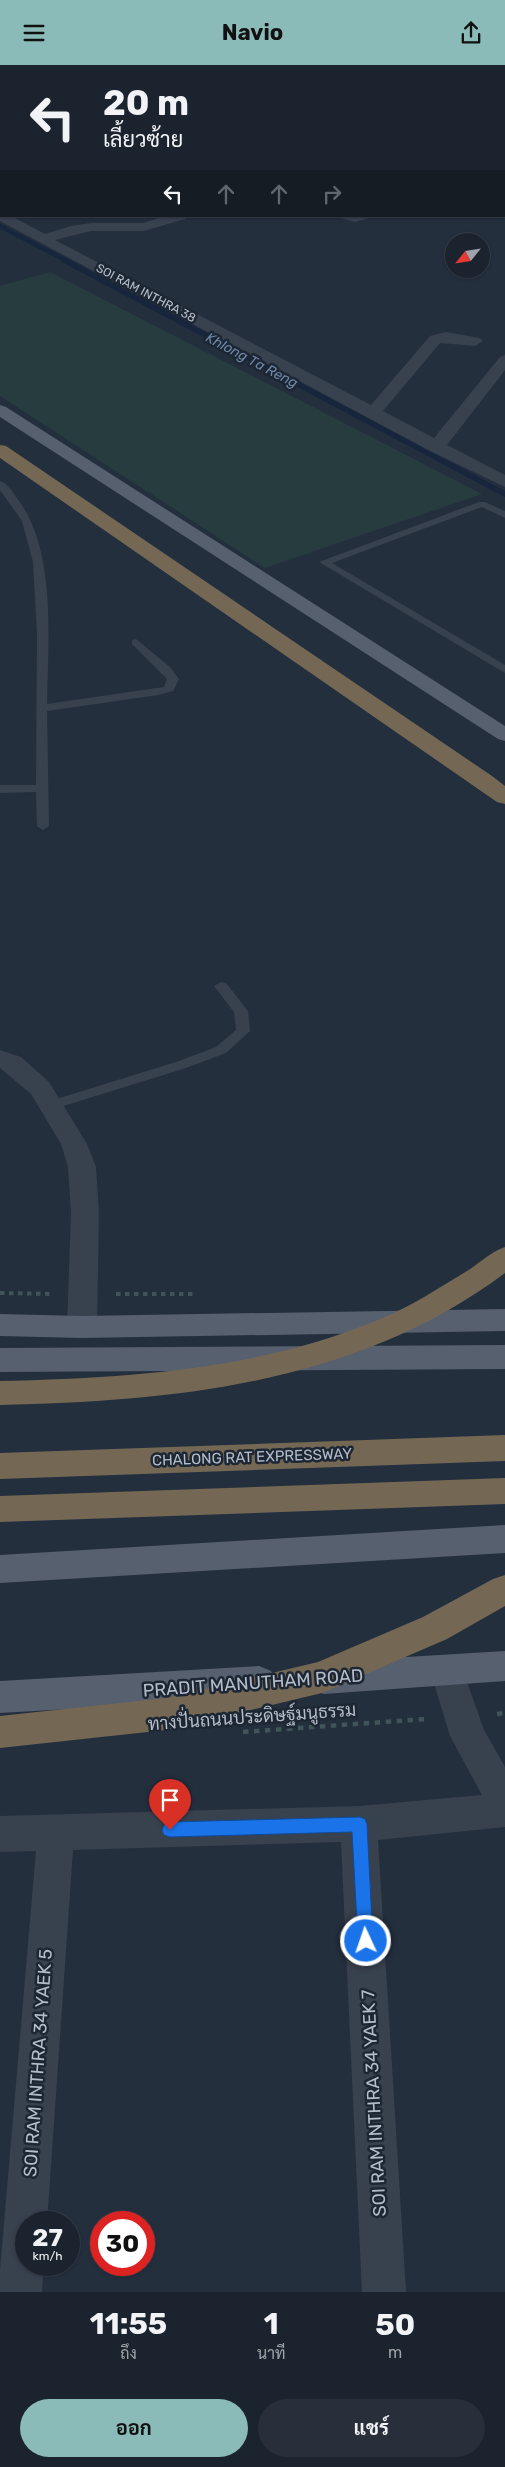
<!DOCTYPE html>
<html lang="th">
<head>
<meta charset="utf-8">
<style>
  :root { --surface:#1b232e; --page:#282f3a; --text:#f1f3f6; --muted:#a0a4aa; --line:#39404a; --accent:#8bbbb9 }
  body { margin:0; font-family:Rubik,Sarabun,sans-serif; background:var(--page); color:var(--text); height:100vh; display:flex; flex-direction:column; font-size:19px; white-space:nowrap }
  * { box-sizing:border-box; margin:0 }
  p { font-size:16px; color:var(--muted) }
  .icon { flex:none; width:28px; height:28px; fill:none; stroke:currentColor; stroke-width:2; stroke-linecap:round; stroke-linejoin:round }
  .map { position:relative; height:2227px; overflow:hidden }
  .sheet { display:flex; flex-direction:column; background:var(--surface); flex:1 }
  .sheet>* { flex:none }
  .guide { position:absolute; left:0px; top:0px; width:505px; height:152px; box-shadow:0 1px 4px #0004,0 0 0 1px var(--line); background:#1b232e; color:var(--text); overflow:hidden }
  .needle { width:32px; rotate:240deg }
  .fabs { position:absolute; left:445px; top:168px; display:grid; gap:10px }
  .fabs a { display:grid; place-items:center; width:45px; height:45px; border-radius:50%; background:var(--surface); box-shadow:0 1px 4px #0004,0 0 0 1px var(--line); font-size:25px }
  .speed { position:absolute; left:15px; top:2146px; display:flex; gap:10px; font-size:25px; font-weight:700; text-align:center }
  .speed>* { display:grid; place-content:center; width:65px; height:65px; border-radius:50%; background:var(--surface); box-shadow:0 1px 4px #0004,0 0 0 1px var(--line); line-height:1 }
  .speed small { font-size:12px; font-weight:400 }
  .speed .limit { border:8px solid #d22; background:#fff; color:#111 }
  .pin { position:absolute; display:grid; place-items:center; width:42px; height:42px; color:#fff; margin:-51px -21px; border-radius:50% 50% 50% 0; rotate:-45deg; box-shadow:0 0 5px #0007 }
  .pin .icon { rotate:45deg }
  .me { position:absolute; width:55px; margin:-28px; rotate:357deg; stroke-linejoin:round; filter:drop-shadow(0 0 4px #0008) }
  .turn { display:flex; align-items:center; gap:18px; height:105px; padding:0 20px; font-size:22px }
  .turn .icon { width:65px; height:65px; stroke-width:2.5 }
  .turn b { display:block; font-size:35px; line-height:42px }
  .lanes { display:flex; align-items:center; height:48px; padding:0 20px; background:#0003; justify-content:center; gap:25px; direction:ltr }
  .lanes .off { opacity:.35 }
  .eta { display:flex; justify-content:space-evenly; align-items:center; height:85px; text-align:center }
  .eta b { font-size:30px; font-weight:700; line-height:35px }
  .button { display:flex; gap:10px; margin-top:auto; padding:10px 20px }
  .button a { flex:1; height:58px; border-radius:30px; background:var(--accent); color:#111; font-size:20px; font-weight:700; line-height:58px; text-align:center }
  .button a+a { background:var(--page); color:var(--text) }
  header { display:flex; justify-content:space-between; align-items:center; height:65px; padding:0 20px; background:var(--accent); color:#111; font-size:22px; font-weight:700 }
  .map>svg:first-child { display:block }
  .green { fill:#263c3f }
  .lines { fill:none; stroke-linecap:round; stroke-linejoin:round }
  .stream-far1 { stroke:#17263c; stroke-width:4.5 }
  .stream { stroke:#17263c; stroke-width:5.5 }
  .path-far1 { stroke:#3f5557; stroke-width:4; stroke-dasharray:4.5 4.5; stroke-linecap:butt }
  .path { stroke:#3f5557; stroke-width:4.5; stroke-dasharray:5.5 5.5; stroke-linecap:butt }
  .lane { fill:#38414e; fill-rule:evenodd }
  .street { fill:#38414e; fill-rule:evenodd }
  .secondary { fill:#465061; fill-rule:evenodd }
  .primary { fill:#56606e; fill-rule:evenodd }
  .highway { fill:#746855; fill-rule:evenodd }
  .route { fill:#1a73e8; stroke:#114b97 }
  .labels { text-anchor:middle; stroke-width:5; stroke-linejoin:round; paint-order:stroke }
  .far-street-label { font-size:12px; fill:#b4bcc9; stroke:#1d2633 }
  .far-water-label { font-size:14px; font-style:italic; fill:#6d86a8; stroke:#1d2633 }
  .street-label { font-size:15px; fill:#b4bcc9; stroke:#1d2633 }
  .near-street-label { font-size:18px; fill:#b4bcc9; stroke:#1d2633 }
</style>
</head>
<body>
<header><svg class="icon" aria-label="menu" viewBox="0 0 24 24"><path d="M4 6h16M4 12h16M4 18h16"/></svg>Navio<svg class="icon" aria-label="share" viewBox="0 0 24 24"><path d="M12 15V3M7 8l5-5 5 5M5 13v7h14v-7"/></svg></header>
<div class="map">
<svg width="505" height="2227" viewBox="0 0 505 2227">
  <rect width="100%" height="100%" fill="#242f3e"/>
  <path class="green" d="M 50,207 L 482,429 L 265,503 L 0,331 L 0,221 Z"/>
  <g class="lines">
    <path class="stream-far1" d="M 0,161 L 67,196"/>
    <path class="stream" d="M 64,195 L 505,429"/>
    <path class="path-far1" d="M 0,1228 L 52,1229
      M 116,1229 L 197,1229"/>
    <path class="path" d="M 497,1649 L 505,1648
      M 243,1667 L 426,1654"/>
    <path class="lane" d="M 330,0 L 340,0 L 341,1 L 331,1 Z
      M 371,0 L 378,0 L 379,1 L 372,1 Z
      M 0,62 L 1,62 L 1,66 L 0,66 Z
      M 0,117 L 1,117 L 1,121 L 0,121 Z
      M 504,133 L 505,133 L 505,137 L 504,137 Z
      M 334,151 L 376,151 L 355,157 Z
      M 0,416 C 7,418 12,426 16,432 C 57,483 48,576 47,639 L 164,622 L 167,614 L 132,579 L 132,575 L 136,574 L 170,602 L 179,614 L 173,626 L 158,630 L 47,646 L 49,761 L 43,765 L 37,761 L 36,727 L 0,728 L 0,720 L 36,720 L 37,568 L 33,497 L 22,456 L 0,425 Z
      M 479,437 L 485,437 L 505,446 L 505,453 L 482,442 L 332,498 L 505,600 L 505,608 L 319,497 Z
      M 221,917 L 226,918 L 248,946 L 250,966 L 226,988 L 186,1003 L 57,1043 L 47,1043 L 45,1040 L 47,1037 L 176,997 L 216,982 L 236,965 L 234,947 L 214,921 Z"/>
    <path class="street" d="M 492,0 L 505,0 L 505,2 L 492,1 Z
      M 0,147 L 1,151 L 11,151 L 45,169 L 71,161 L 91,158 L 143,158 L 165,151 L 187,151 L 185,154 L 144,166 L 91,166 L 55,175 L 371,340 L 430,271 L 446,267 L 480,273 L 483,276 L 475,281 L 440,278 L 383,346 L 434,373 L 500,292 L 505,290 L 505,305 L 447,380 L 505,410 L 505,422 L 430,386 L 0,156 Z
      M 0,985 L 21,992 L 49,1017 L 87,1079 L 96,1102 L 99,1148 L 97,1262 L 92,1270 L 82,1273 L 72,1270 L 67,1262 L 71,1148 L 68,1102 L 61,1079 L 31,1029 L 0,1003 Z
      M 447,1590 L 459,1594 L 484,1665 L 505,1702 L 505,1762 L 378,1775 L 406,2227 L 362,2227 L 341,1777 L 73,1785 L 47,2158 L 26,2158 L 26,2200 L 44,2200 L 42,2227 L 0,2227 L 0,2205 L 36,1786 L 0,1787 L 0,1751 L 359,1741 L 482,1730 L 450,1671 L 430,1605 L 435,1594 Z"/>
    <path class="secondary" d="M 454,0 L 469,0 L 470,1 L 455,1 Z
      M 504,9 L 505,9 L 505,16 L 504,16 Z"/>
    <path class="primary" d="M 0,340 L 6,342 L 505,661 L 505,676 L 498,674 L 0,352 Z
      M 505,1244 L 505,1266 L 82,1273 L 0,1271 L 0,1249 L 82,1251 Z
      M 505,1280 L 505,1304 L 0,1307 L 0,1283 Z
      M 505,1460 L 505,1488 L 0,1518 L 0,1490 Z
      M 505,1586 L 505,1616 L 324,1629 L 312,1624 L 307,1613 L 312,1602 L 324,1597 Z
      M 259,1601 L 271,1606 L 276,1617 L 271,1628 L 259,1633 L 0,1648 L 0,1616 Z"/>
    <path class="highway" d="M 0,380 L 6,381 L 492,711 L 505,721 L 505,739 L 497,737 L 0,393 Z
      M 505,1182 L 505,1208 C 358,1318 178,1336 0,1340 L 0,1316 C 128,1313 260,1305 380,1254 C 409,1243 440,1222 467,1206 C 480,1198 490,1187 505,1182 Z
      M 505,1370 L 505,1396 L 0,1414 L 0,1388 Z
      M 505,1413 L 505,1439 L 0,1457 L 0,1431 Z
      M 505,1510 L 505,1541 L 447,1574 L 322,1628 L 166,1665 L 0,1683 L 0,1651 L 166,1633 L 318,1597 L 423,1552 L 493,1514 Z"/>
  </g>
  <path class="route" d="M 360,1752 L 365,1754 L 367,1759 L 373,1876 L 371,1882 L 366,1884 L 360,1882 L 358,1876 L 352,1767 L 170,1772 L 164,1770 L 162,1765 L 164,1760 L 170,1757 Z"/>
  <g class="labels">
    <g class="far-street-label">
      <text transform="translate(146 228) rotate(28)" y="4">SOI RAM INTHRA 38</text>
    </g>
    <g class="far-water-label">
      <text transform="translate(252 295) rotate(28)" y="5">Khlong Ta Reng</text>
    </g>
    <g class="street-label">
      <text transform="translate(252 1392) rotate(-2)" y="5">CHALONG RAT EXPRESSWAY</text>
    </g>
    <g class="near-street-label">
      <text transform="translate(253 1618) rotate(-4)" y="6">PRADIT MANUTHAM ROAD</text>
      <text transform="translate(252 1652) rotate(-4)" y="6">ทางปั่นถนนประดิษฐ์มนูธรรม</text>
      <text transform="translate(38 1998) rotate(-86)" y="6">SOI RAM INTHRA 34 YAEK 5</text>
      <text transform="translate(374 2038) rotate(-93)" y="6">SOI RAM INTHRA 34 YAEK 7</text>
    </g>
  </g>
</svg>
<div class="fabs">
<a><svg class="needle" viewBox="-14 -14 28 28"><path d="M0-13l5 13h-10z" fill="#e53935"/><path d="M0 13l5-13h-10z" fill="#a0a4aa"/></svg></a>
</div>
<div class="speed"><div>27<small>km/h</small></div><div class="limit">30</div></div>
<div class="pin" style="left:170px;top:1765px;background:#d93025"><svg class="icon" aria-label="arrive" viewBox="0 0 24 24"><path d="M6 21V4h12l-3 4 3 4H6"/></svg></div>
<svg class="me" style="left:366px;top:1876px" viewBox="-20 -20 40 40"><circle r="17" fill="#1a73e8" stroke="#fff" stroke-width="3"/><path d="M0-11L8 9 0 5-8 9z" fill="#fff"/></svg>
<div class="guide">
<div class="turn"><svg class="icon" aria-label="left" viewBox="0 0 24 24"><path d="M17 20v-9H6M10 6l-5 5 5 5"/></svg><div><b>20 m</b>เลี้ยวซ้าย</div></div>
<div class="lanes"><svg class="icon" aria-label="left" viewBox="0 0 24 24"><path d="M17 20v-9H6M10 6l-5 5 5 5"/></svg><svg class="icon off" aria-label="ahead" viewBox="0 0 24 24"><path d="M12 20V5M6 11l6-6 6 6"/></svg><svg class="icon off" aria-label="ahead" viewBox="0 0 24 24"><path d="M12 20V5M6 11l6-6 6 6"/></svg><svg class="icon off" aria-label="right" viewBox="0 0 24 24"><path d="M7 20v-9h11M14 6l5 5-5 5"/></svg></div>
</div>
</div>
<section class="sheet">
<div class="eta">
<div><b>11:55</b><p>ถึง</p></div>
<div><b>1</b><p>นาที</p></div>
<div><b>50</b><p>m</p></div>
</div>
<div class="button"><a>ออก</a><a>แชร์</a></div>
</section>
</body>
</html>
